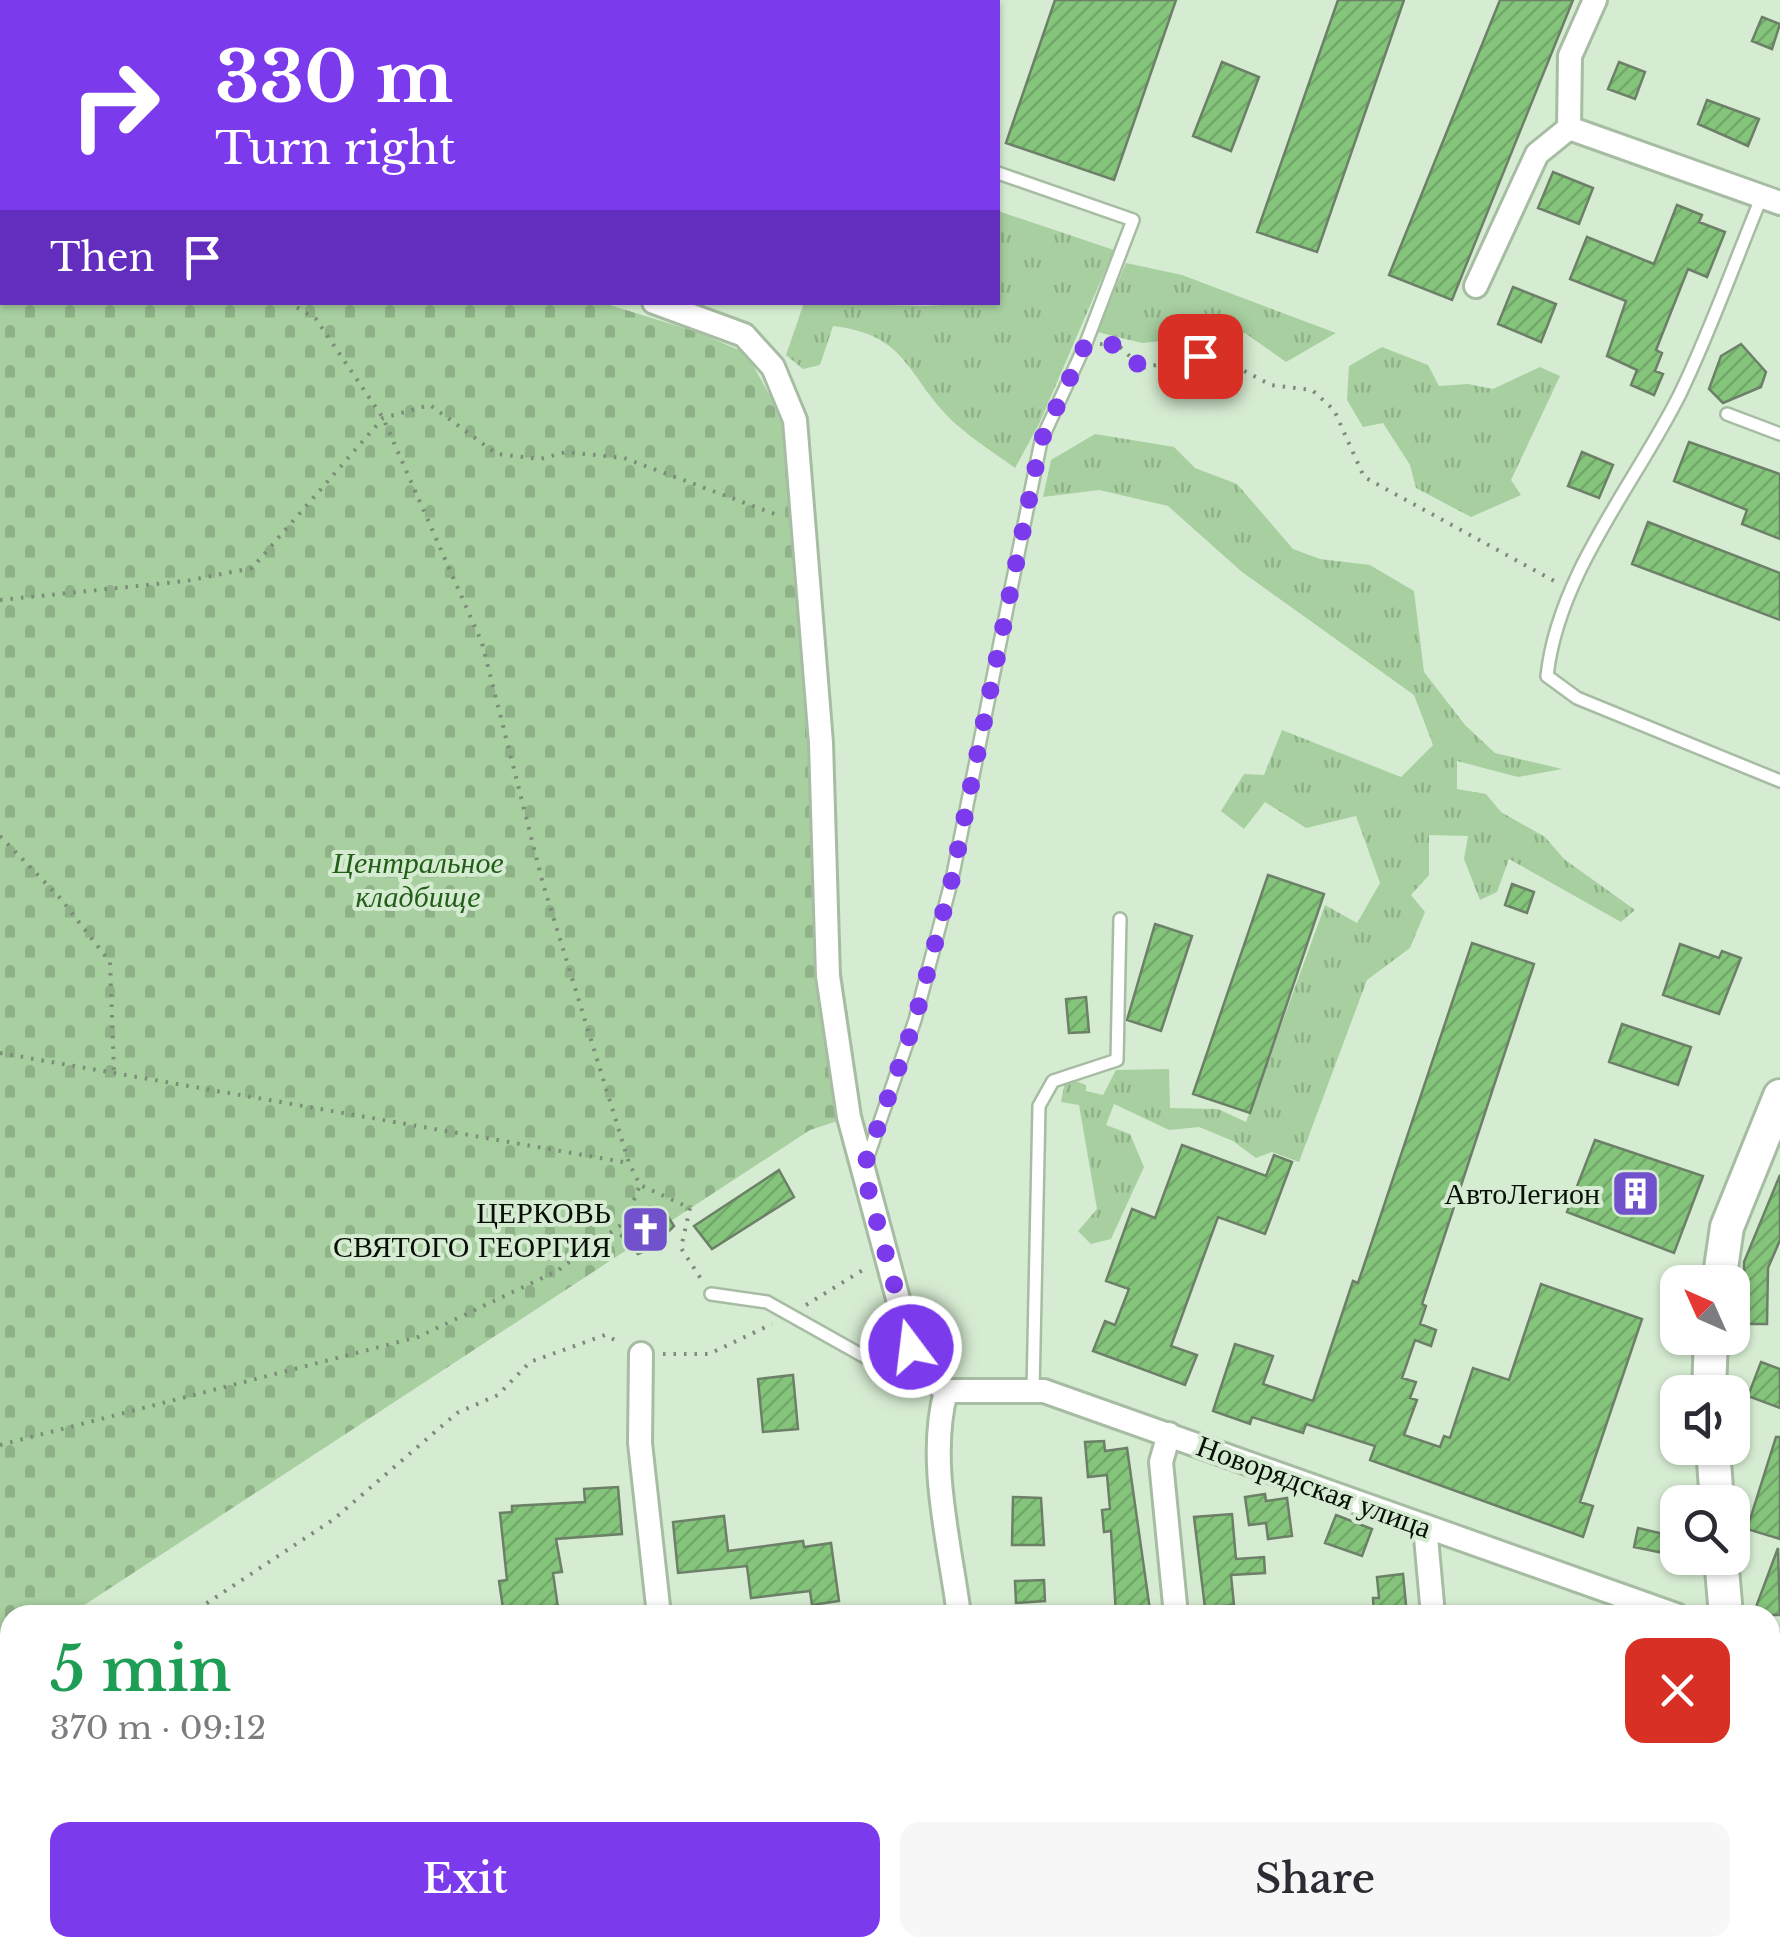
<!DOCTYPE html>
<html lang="en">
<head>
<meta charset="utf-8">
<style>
  :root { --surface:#fff; --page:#f7f7f7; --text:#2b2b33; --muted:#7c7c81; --accent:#7c3aed }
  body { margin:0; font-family:"Libre Baskerville",serif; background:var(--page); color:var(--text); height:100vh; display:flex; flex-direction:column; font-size:38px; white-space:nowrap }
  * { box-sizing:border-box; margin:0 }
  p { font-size:32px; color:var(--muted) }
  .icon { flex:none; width:55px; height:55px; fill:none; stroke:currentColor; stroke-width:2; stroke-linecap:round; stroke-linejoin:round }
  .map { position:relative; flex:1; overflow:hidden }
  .details { position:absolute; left:0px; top:1605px; width:1780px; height:352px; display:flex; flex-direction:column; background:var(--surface); border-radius:30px 30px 0 0; box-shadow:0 2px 8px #0004 }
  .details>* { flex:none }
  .top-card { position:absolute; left:0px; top:0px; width:1000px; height:305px; box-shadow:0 2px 8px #0004; background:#7c3aed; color:#fff; overflow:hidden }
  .needle { width:65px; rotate:315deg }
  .tools { position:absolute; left:1660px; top:1265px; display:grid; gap:20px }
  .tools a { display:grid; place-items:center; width:90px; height:90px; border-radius:20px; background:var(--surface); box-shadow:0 2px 8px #0004; font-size:50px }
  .pin { position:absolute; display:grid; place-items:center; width:85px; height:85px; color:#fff; margin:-42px; border-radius:20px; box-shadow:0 5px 15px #0006 }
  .me { position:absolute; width:110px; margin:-55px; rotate:345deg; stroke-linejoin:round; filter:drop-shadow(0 0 8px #0008) }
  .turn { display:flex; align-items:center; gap:35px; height:210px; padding:0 50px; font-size:45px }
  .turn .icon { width:130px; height:130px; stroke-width:2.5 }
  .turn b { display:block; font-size:70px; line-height:85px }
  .then { display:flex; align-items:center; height:95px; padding:0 50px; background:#0003; gap:20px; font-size:38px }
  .round { display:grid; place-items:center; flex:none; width:105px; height:105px; border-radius:20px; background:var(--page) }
  .headline { display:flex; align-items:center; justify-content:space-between; height:170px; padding:0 50px }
  h1 { font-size:60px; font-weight:600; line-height:75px; color:#1e9e55 }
  .button { display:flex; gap:20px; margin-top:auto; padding:20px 50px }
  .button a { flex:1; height:115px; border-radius:20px; background:var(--accent); color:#fff; font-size:40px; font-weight:600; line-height:115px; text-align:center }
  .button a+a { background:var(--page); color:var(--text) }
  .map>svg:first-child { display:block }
  .grass { fill:url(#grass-tufts) }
  .cemetery { fill:url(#cemetery-stones) }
  .building { fill:url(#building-hatch); stroke:#6c8068; stroke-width:2.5 }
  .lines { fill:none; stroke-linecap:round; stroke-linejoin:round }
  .lane-casing { stroke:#a7bda3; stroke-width:16 }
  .street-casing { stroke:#a7bda3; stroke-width:28 }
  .secondary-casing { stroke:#a7bda3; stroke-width:38 }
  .path { stroke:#7c8c79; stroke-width:4; stroke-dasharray:2.5 8; stroke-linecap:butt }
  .lane { stroke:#fff; stroke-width:11 }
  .street { stroke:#fff; stroke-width:22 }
  .secondary { stroke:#fff; stroke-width:32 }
  .route { stroke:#7c3aed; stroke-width:18; stroke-dasharray:0 32.4 }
  .labels { text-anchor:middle; stroke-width:8; stroke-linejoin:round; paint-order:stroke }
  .park-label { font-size:30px; font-style:italic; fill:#225e18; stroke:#d6ecd2 }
  .poi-label { font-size:30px; fill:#070f06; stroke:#d6ecd2; text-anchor:end }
  .street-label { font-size:30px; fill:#070f06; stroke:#d6ecd2 }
</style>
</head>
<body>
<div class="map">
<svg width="1780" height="1957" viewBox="0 0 1780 1957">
  <defs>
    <pattern id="grass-tufts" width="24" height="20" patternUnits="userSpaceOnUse" patternTransform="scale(2.5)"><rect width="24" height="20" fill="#a7cfa0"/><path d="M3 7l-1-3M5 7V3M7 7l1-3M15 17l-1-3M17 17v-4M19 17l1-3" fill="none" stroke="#8eb188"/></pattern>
    <pattern id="cemetery-stones" width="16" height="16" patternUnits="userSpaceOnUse" patternTransform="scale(2.5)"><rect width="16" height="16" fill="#a7cfa0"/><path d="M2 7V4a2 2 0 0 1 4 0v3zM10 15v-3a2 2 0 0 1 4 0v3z" fill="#8eb188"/></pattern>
    <pattern id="building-hatch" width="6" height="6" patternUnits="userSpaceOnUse" patternTransform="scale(2.5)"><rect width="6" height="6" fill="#85c47b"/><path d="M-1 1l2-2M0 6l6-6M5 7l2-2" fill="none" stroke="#71a769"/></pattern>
  </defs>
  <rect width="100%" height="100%" fill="#d6ecd2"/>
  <path class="grass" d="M 998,211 L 1114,250 L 1039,424 L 1015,468 C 996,454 975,441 957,425 C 906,379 911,335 833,326 L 820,365 L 803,369 L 786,355 L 804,303 L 926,306 L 998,302 Z
    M 1126,263 L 1182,275 L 1336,333 L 1286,362 L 1245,333 L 1142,343 L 1097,332 Z
    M 1382,347 L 1428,365 L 1439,386 L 1468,384 L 1493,389 L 1540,367 L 1560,376 L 1511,480 L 1521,495 L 1471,517 L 1416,488 L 1410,465 L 1383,423 L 1363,427 L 1347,400 L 1349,366 Z
    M 1095,434 L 1174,447 L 1195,468 L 1237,484 L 1293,549 L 1320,559 L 1370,565 L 1414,591 L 1424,672 L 1465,725 L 1495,753 L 1562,769 L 1518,777 L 1457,761 L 1457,789 L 1486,794 L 1501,812 L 1545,837 L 1564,859 L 1635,910 L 1621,922 L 1509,859 L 1497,892 L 1480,900 L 1464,859 L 1468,836 L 1429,835 L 1429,875 L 1411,895 L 1425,912 L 1410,948 L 1367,980 L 1299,1162 L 1272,1152 L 1256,1158 L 1233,1141 L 1199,1127 L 1169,1130 L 1114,1104 L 1106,1125 L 1130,1134 L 1144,1167 L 1111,1239 L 1091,1244 L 1078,1231 L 1097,1209 L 1079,1105 L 1061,1102 L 1066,1077 L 1086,1085 L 1086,1091 L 1103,1095 L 1116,1070 L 1169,1069 L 1170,1108 L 1218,1109 L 1246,1122 L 1325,905 L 1357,923 L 1380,883 L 1356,816 L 1306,828 L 1265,802 L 1244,829 L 1221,811 L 1244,774 L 1264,775 L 1282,730 L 1401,777 L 1433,745 L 1414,695 L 1242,572 L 1168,506 L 1099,490 L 1043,497 L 1051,460 Z"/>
  <path class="cemetery" d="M 0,28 L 2,302 L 603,303 L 697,332 L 746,353 L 787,426 L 812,735 L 834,752 L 840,960 L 862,1113 L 810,1130 L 69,1615 L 10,1615 L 10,1652 L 0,1656 Z"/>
  <path class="building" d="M 1055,0 L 1176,0 L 1114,180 L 1006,143 Z
    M 1338,0 L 1404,0 L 1317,252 L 1257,232 Z
    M 1500,0 L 1573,0 L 1452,300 L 1389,275 Z
    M 1762,17 L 1780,24 L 1772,49 L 1752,41 Z
    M 1222,62 L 1259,77 L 1231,151 L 1193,136 Z
    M 1619,62 L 1645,72 L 1635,99 L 1608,89 Z
    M 1707,100 L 1759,119 L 1748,146 L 1698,124 Z
    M 1553,172 L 1593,188 L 1579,224 L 1538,208 Z
    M 1677,205 L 1702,215 L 1699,222 L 1725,232 L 1707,277 L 1688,269 L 1656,350 L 1662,353 L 1655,371 L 1663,374 L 1654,395 L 1631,385 L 1637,370 L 1607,356 L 1626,301 L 1570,279 L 1587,237 L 1654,264 Z
    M 1513,287 L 1556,304 L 1541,342 L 1498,324 Z
    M 1741,344 L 1766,372 L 1761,387 L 1723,403 L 1709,389 L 1721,356 Z
    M 1689,442 L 1780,474 L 1780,539 L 1742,524 L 1747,510 L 1674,481 Z
    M 1582,452 L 1613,465 L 1599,498 L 1568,486 Z
    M 1648,522 L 1780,573 L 1780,620 L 1632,564 Z
    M 1268,875 L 1324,894 L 1250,1113 L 1193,1094 Z
    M 1512,884 L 1534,892 L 1527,913 L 1505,905 Z
    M 1155,924 L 1192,936 L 1161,1031 L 1127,1020 Z
    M 1472,943 L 1534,964 L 1422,1304 L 1426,1306 L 1420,1324 L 1436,1330 L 1431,1346 L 1415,1340 L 1402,1378 L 1416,1382 L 1410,1398 L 1417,1400 L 1404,1435 L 1440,1447 L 1444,1436 L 1450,1438 L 1473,1368 L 1509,1380 L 1541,1284 L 1642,1319 L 1580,1502 L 1593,1506 L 1583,1537 L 1370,1460 L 1375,1446 L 1306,1424 L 1303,1433 L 1252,1417 L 1250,1424 L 1213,1411 L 1235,1344 L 1273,1356 L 1263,1384 L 1313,1401 L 1353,1281 L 1358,1283 Z
    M 1680,944 L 1719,958 L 1722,951 L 1741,958 L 1719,1014 L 1663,995 Z
    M 1086,997 L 1089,1032 L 1069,1033 L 1066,999 Z
    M 1622,1024 L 1691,1047 L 1678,1085 L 1609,1062 Z
    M 1595,1140 L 1703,1176 L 1674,1253 L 1567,1212 Z
    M 1182,1145 L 1266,1176 L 1274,1155 L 1292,1162 L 1265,1234 L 1218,1217 L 1171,1346 L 1197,1355 L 1185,1385 L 1093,1351 L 1105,1321 L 1115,1325 L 1129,1289 L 1106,1281 L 1132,1209 L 1155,1218 Z
    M 779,1170 L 794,1197 L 712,1249 L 694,1226 Z
    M 1780,1175 L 1780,1240 L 1768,1268 L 1767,1324 L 1744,1324 L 1744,1262 Z
    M 656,1209 L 664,1210 L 674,1226 L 652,1248 L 638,1254 L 621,1236 L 635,1216 Z
    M 1761,1362 L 1780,1369 L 1780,1408 L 1748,1396 Z
    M 793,1375 L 798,1429 L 763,1432 L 758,1379 Z
    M 1776,1437 L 1780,1437 L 1780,1539 L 1747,1529 Z
    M 1104,1441 L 1105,1451 L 1127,1448 L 1150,1610 L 1138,1611 L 1139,1615 L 1116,1615 L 1111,1531 L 1104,1532 L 1102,1510 L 1110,1509 L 1107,1475 L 1088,1477 L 1085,1442 Z
    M 618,1487 L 622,1534 L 556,1539 L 562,1572 L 553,1573 L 559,1615 L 504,1615 L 499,1581 L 507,1580 L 500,1513 L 512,1512 L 512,1506 L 585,1502 L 584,1489 Z
    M 1265,1494 L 1266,1501 L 1287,1498 L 1292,1536 L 1268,1539 L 1266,1523 L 1249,1525 L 1245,1497 Z
    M 1013,1497 L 1041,1498 L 1044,1545 L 1012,1545 Z
    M 1232,1514 L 1236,1559 L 1264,1557 L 1265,1573 L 1231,1575 L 1234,1605 L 1205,1608 L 1194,1517 Z
    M 1336,1515 L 1372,1529 L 1362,1556 L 1325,1543 Z
    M 724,1516 L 728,1551 L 803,1541 L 804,1547 L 831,1543 L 839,1601 L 812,1605 L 810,1591 L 751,1598 L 747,1566 L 678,1573 L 673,1522 Z
    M 1638,1528 L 1672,1536 L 1668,1554 L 1634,1547 Z
    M 1778,1548 L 1780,1615 L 1753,1615 Z
    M 1403,1574 L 1407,1615 L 1374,1615 L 1373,1598 L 1379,1598 L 1377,1577 Z
    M 1044,1580 L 1045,1601 L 1016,1603 L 1015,1581 Z"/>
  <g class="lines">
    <defs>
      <path id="lane" d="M 0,0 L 3,2
        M 1762,196 C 1735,261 1711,330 1680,394 C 1635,484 1558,574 1547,676 L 1577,698 L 1780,781
        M 1727,414 L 1780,434
        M 866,1162 L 915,1020 L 952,879 L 1041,441 L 1086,343 L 1133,220 L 998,173
        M 711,1294 L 767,1302 L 890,1371 L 927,1375
        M 1033,1391 L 1039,1106 L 1053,1081 L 1117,1060 L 1120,919"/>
      <path id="street" d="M 1569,128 L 1780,203
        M 1476,286 L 1537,154 L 1569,128 L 1570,56 L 1595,0
        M 654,302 L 744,335 L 773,367 L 795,420 L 821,743 L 828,976 L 849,1117 L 911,1347 L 927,1375 L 946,1391
        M 641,1354 L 640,1443 L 659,1615
        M 946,1391 L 1044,1391 L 1676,1615
        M 946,1391 C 927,1461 950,1544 959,1615
        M 1169,1434 L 1161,1462 L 1176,1615
        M 1425,1526 L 1433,1615
        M 0,1721 L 10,1717
        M 193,1948 L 194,1957
        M 692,1948 L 693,1957
        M 1003,1948 L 1004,1957
        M 1229,1948 L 1232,1957
        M 1470,1948 L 1471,1957
        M 450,1957 L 450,1948"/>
      <path id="secondary" d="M 1719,1282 L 1727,1227 L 1780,1096
        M 1709,1392 L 1711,1338
        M 1713,1448 L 1717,1502
        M 1721,1558 L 1726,1615
        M 1770,1648 L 1780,1652
        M 1770,1705 L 1780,1704
        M 1747,1948 L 1748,1957"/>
    </defs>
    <use href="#lane" class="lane-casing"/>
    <use href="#street" class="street-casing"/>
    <use href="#secondary" class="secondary-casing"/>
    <path class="path" d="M 0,105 L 2,106
      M 288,302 L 316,319 L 383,418 L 482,643 L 543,884 L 629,1163 L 640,1185 L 690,1208 L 681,1248 L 703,1282
      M 1100,344 L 1118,345 L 1142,368 L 1199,356 L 1229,363 L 1271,385 L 1312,390 L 1334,410 L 1364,477 L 1556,582
      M 0,600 L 186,581 L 252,568 L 383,418 L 430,405 L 497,454 L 540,459 L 566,452 L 624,458 L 780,516
      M 0,836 L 61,899 L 110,962 L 114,1071
      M 0,1053 L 629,1163
      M 806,1305 L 866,1268
      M 663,1354 L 709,1354 L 772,1324
      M 0,1445 L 418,1337 L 557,1271 L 625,1222 L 640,1185
      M 189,1615 L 334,1519 L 457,1413 L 498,1395 L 530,1362 L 605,1335 L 621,1343"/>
    <use href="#lane" class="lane"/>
    <use href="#street" class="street"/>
    <use href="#secondary" class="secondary"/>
  </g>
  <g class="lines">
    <path class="route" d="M 911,1347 L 863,1170 L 915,1020 L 952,879 L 1041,441 L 1086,343 L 1118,345 L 1142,368 L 1200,356"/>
  </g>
  <defs>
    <symbol id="building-square" viewBox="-11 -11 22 22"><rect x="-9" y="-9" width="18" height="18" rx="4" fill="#7152cc" stroke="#d6ecd2"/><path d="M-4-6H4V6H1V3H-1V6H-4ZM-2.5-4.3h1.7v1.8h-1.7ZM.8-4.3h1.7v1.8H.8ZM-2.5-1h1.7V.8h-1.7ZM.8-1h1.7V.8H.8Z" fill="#fff"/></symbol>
    <symbol id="church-square" viewBox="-11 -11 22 22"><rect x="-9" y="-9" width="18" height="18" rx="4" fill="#7152cc" stroke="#d6ecd2"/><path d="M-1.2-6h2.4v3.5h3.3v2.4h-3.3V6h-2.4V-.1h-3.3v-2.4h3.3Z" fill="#fff"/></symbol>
  </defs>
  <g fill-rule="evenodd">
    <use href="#building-square" x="1608" y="1166" width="55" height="55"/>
    <use href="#church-square" x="618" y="1202" width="55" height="55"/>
  </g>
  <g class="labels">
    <g class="park-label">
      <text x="418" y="873">Центральное<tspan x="418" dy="34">кладбище</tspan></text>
    </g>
    <g class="poi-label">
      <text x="1600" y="1204">АвтоЛегион</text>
      <text x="611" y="1223">ЦЕРКОВЬ<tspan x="611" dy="34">СВЯТОГО ГЕОРГИЯ</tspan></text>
    </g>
    <g class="street-label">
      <text transform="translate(1314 1487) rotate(20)" y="10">Новорядская улица</text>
    </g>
  </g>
</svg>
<div class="tools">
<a><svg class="needle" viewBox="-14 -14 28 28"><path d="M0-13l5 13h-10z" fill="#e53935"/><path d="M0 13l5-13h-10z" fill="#7c7c81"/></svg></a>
<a><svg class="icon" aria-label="sound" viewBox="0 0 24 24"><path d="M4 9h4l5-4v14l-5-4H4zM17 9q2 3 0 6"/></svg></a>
<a><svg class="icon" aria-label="search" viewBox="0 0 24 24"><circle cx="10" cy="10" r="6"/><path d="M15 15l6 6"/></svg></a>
</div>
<div class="pin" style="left:1200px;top:356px;background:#d93025"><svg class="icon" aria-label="arrive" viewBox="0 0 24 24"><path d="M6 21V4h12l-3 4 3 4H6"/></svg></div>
<svg class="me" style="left:911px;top:1347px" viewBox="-20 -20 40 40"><circle r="17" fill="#7c3aed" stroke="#fff" stroke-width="3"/><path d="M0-11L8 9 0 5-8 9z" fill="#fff"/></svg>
<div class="top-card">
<div class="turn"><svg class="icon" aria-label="right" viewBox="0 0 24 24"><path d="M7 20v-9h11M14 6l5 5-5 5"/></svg><div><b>330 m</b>Turn right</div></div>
<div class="then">Then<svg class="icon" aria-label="arrive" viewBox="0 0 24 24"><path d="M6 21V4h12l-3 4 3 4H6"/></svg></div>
</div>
<section class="details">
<div class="headline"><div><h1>5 min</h1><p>370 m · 09:12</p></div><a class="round" style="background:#d93025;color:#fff"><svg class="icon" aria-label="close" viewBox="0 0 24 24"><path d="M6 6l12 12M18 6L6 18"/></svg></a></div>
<div class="button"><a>Exit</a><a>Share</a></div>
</section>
</div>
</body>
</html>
